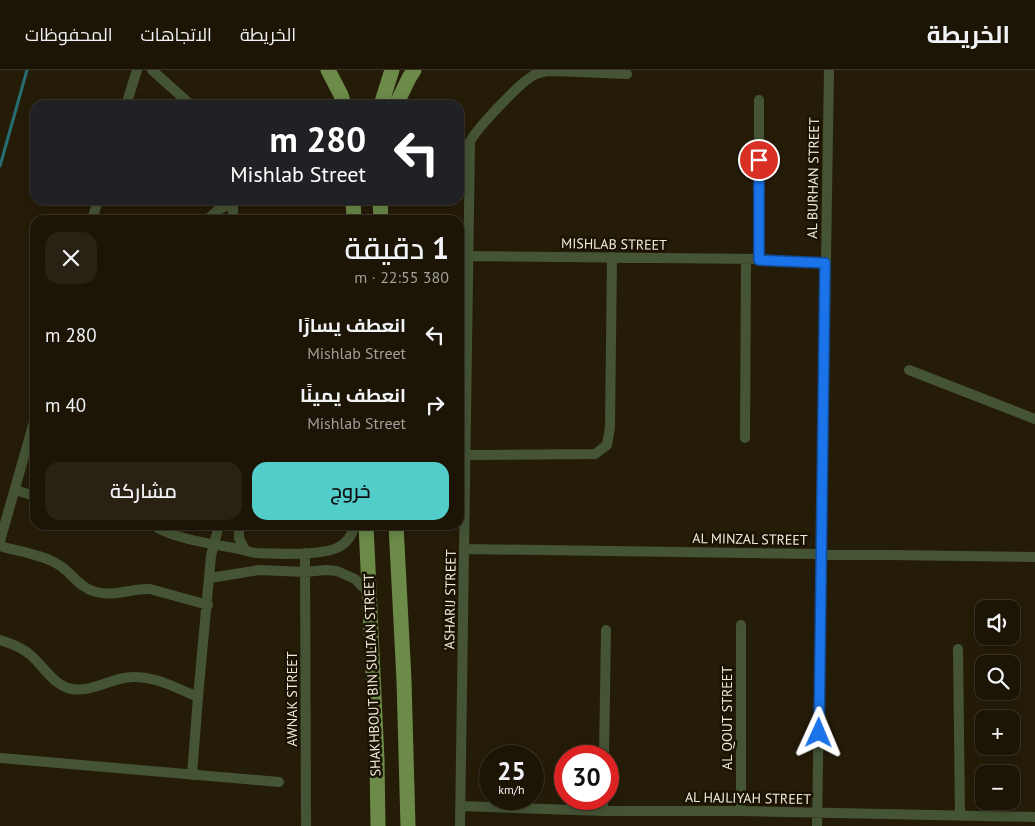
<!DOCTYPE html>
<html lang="ar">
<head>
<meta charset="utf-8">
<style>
  :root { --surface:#1c1506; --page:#292214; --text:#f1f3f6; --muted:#a09f9b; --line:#3a3428; --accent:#53cdca }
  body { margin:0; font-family:"PT Sans",Cairo,sans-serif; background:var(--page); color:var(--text); direction:rtl; height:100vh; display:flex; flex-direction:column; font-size:19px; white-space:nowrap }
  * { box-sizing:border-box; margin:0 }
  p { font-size:16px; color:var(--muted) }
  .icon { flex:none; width:28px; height:28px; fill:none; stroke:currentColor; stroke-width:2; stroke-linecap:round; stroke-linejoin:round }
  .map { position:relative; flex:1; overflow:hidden; direction:ltr }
  .drawer { position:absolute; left:30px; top:145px; width:434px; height:315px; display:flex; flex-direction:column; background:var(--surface); border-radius:15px; box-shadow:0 2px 12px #0003,0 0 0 1px var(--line); direction:rtl }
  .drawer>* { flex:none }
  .banner { position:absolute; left:30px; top:30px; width:434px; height:105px; border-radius:15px; box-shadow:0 2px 12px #0003,0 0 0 1px var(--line); direction:rtl; background:#202124; color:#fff; overflow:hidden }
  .tools { position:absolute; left:975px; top:530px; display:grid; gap:10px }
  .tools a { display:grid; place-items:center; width:45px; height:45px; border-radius:10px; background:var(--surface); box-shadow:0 2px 12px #0003,0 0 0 1px var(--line); font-size:25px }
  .speed { position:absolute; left:479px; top:675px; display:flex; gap:10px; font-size:25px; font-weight:700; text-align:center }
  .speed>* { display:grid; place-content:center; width:65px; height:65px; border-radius:50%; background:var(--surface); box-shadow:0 2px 12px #0003,0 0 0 1px var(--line); line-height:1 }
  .speed small { font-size:12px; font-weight:400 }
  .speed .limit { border:8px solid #d22; background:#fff; color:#111 }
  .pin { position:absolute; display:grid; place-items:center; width:42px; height:42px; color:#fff; margin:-21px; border:2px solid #fff; border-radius:50%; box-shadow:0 1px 5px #0007 }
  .me { position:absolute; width:55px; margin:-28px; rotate:1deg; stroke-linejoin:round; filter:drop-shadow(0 0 4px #0008) }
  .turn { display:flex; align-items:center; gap:18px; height:105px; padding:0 15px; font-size:22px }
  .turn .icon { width:65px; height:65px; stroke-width:2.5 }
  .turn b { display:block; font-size:35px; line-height:42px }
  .round { display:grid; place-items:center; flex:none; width:52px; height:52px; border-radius:15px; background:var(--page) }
  .summary { display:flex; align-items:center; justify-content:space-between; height:85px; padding:0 15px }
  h1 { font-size:30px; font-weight:600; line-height:38px }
  .primary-button { display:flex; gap:10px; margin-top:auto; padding:10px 15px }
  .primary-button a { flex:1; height:58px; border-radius:15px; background:var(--accent); color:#111; font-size:20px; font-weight:600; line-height:58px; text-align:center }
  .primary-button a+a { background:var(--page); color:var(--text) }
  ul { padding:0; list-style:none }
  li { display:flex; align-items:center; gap:15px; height:70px; padding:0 15px }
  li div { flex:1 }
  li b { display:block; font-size:19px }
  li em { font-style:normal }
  header { display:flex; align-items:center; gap:30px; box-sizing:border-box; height:70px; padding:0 25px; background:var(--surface); border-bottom:1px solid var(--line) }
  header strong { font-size:24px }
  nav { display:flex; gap:28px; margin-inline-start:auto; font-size:18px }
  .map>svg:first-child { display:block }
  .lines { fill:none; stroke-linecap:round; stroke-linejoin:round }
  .stream { stroke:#266e73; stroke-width:3 }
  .street { stroke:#455435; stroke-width:10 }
  .primary { stroke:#6c8b49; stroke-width:15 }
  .route-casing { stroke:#114b97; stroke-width:12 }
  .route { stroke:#1a73e8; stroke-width:9 }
  .labels { text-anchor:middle; stroke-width:5; stroke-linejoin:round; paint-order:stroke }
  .street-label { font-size:14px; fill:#f0eade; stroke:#1b1302 }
</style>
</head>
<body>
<header>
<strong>الخريطة</strong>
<nav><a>الخريطة</a><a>الاتجاهات</a><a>المحفوظات</a></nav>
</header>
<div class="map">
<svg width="1035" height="756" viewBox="0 0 1035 756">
  <rect width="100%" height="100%" fill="#251c08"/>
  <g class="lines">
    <path class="stream" d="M 0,96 L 27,0"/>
    <path class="street" d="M 152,0 L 191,35
      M 126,35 L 137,0
      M 92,150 L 98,130
      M 207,150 L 218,140 L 232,133
      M 233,150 L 233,130
      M 468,186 L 759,189 L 825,193
      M 759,189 L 759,30
      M 909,300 L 1035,349
      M 745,368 L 746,190
      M 466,385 L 595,384 L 607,375 L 610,357 L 612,187
      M 15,420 L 35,426
      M 153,455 C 171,468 211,474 234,478 C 241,479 249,482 256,483 C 277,484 318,486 337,478 C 346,474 353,465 354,455
      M 239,455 L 239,468 L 245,480
      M 0,471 L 35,348
      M 0,476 C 17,481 45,485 59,495 C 73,504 78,517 96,522 C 115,527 132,518 150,519 L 208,535
      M 465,479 L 1035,487
      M 305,483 L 306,756
      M 210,508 L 259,500 L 305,502 L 326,500 L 337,501 L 355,509 L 369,523
      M 741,555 L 741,741
      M 0,570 C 10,573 19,576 28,583 C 42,593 53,616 72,619 C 90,622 107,611 124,608 C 150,603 174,617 198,627
      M 958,579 L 960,746
      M 604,686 L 606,560
      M 0,688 L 279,712
      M 192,705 L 198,627 L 211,486 L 219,455
      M 461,736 L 603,741 L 741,741 L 1035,747
      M 603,741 L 603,729
      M 460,756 L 470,72 C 475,60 519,14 531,7 C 538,2 546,1 554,1 L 627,4
      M 817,756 L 829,0"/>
    <path class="primary" d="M 328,0 L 341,25 L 344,35
      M 381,35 L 392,0
      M 396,35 L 409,8 L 414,0
      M 353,130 L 354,150
      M 380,130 L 381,150
      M 366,455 L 377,689 L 378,756
      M 396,455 L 404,610 L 408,756"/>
  </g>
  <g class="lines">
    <defs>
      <path id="route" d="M 759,90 L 759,190 L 825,193 L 819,663"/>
    </defs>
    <use href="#route" class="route-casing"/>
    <use href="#route" class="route"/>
  </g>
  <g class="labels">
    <g class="street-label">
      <text transform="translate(813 108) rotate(-89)" y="5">AL BURHAN STREET</text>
      <text transform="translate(614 174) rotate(1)" y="5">MISHLAB STREET</text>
      <text transform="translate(750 469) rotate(1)" y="5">AL MINZAL STREET</text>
      <text transform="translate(450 530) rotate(-89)" y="5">'ASHARIJ STREET</text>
      <text transform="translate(372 605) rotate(-92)" y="5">SHAKHBOUT BIN SULTAN STREET</text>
      <text transform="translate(292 629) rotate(-90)" y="5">AWNAK STREET</text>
      <text transform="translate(727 648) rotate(-90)" y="5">AL QOUT STREET</text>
      <text transform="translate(748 728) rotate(1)" y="5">AL HAJLIYAH STREET</text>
    </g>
  </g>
</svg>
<div class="tools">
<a><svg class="icon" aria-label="sound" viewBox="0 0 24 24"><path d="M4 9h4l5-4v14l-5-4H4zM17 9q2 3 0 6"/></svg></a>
<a><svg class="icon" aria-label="search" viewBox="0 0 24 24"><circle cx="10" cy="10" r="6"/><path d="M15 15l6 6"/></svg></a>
<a>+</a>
<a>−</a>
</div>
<div class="speed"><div>25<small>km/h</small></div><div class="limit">30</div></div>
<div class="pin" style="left:759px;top:90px;background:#d93025"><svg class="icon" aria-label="arrive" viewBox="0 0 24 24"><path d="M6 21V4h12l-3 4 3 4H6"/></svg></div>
<svg class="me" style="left:819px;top:663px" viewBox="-20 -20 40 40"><path d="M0-17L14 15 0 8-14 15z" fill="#1a73e8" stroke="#fff" stroke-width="4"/></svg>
<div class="banner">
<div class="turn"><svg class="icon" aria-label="left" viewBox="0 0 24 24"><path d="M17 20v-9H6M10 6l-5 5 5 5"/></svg><div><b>280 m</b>Mishlab Street</div></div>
</div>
<section class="drawer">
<div class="summary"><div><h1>1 دقيقة</h1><p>380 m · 22:55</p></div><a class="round"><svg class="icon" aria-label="close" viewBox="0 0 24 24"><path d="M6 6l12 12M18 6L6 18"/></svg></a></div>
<ul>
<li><svg class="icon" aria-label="left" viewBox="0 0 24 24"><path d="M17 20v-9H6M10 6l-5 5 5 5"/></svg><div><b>انعطف يسارًا</b><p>Mishlab Street</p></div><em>280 m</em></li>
<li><svg class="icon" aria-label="right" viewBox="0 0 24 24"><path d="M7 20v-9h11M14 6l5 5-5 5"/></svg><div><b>انعطف يمينًا</b><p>Mishlab Street</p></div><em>40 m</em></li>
</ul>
<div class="primary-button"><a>خروج</a><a>مشاركة</a></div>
</section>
</div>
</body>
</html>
